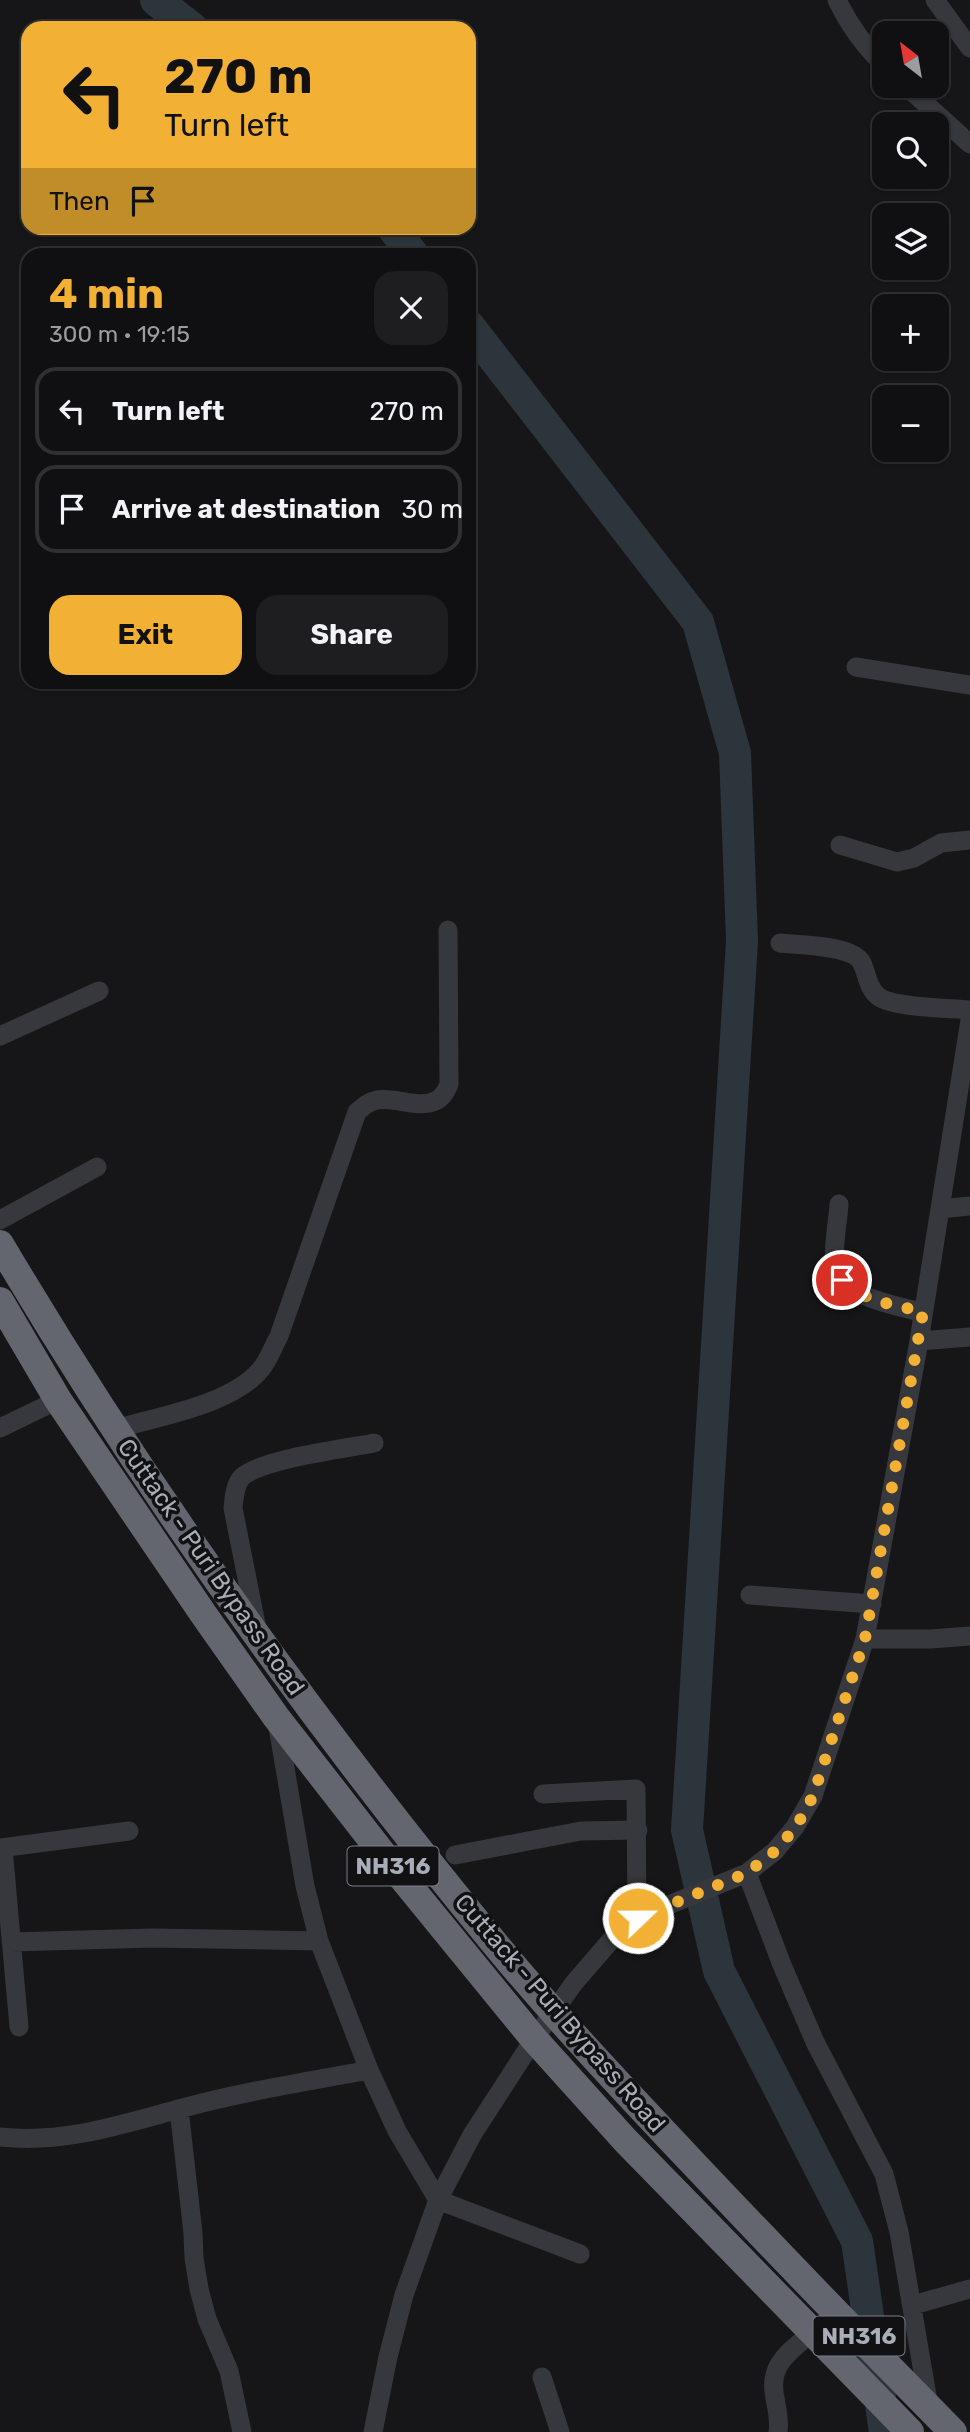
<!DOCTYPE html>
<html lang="en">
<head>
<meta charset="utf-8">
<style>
  :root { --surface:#101012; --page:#1e1e20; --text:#f1f3f6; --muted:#9c9d9f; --line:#303032; --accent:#f2b134 }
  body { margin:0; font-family:Rubik,sans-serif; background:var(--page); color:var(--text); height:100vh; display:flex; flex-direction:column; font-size:26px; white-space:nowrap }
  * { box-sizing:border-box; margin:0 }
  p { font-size:23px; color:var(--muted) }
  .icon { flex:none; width:38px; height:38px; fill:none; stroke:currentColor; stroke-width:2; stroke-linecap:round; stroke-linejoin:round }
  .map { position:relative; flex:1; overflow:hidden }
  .details { position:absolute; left:21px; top:248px; width:455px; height:441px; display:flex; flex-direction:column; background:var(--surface); border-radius:21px; box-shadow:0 2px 5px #0004,0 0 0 2px var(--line) }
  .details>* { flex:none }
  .guide { position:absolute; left:21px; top:21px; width:455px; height:214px; border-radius:21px; box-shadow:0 2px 5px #0004,0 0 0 2px var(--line); background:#f2b134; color:#111; overflow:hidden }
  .needle { width:46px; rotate:329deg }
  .controls { position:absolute; left:872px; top:21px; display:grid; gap:14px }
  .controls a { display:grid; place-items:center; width:77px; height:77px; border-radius:14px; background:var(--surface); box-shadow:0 2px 5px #0004,0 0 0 2px var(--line); font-size:35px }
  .pin { position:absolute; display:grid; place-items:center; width:60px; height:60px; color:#fff; margin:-30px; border:4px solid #fff; border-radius:50%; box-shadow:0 2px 7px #0007 }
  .me { position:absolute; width:77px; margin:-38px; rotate:68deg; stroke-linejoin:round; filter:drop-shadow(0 0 5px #0008) }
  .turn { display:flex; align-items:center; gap:24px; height:147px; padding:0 28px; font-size:32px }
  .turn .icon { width:91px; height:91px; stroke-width:2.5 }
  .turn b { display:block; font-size:49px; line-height:60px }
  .then { display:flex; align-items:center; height:66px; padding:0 28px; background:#0003; gap:14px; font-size:26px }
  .round { display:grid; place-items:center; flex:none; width:74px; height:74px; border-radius:21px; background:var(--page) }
  .head { display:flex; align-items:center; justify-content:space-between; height:119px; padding:0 28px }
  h1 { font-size:42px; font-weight:700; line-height:52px; color:var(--accent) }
  .button { display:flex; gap:14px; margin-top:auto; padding:14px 28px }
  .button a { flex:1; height:80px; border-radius:21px; background:var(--accent); color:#111; font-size:28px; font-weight:700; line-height:80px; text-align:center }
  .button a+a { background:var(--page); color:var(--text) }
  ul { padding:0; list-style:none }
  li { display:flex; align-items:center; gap:21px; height:88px; margin:0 14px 10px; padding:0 14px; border:4px solid var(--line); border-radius:21px }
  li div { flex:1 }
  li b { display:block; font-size:26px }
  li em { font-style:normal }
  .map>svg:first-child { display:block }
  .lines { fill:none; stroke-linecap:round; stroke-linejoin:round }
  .river { stroke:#2c353c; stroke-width:32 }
  .minor { stroke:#37383d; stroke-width:19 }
  .highway { stroke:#63666e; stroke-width:28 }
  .route { stroke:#f2b134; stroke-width:12; stroke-dasharray:0 21.6 }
  .labels { text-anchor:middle; stroke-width:7; stroke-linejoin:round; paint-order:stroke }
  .shield { fill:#111113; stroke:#7b7e86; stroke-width:2 }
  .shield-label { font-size:23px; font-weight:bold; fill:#a8adb8 }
  .street-label { font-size:24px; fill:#a8adb8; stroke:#111113 }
</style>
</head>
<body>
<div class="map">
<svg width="970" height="2432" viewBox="0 0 970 2432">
  <rect width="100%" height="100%" fill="#161618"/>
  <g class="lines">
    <path class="river" d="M 156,0 L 192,28
      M 393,228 L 414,256
      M 469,326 L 698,622 L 735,753 L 742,941 L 687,1830 L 719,1971 L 857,2241 L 885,2432"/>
    <path class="minor" d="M 837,0 C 849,25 864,46 884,65
      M 935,0 L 970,48
      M 906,86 L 970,144
      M 856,667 L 970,685
      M 840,845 L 897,862 L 914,858 L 941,843 L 970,840
      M 780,943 C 800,945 853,945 862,963 C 867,974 868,989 879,997 C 895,1008 949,1008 970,1010
      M 0,1036 L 99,991
      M 839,1204 C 838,1224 831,1251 837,1270 C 845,1299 898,1305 923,1313
      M 940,1209 L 970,1206
      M 0,1220 L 97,1167
      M 919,1341 L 970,1337
      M 0,1428 L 58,1400
      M 116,1429 C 159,1416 238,1404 264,1365 C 270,1356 274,1345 279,1336 L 357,1112 C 364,1106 368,1102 377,1100 C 400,1095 436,1120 449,1084 L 448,930
      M 750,1595 L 872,1604
      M 257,1629 L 233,1508 C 234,1498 235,1484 242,1477 C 262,1459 344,1449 374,1443
      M 865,1639 L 931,1639 L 970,1636
      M 277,1721 L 305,1886 L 319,1941 L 369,2070 L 397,2131 L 438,2200 L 580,2254
      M 543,1794 L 636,1789 L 637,1918
      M 0,1848 L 129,1831
      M 3,1848 L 19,2027
      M 455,1855 L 581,1831 L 638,1830
      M 747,1873 L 782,1965 L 815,2042 L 884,2174 L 899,2232 L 929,2407
      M 11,1942 L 153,1938 L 319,1941
      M 179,2109 L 193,2233 L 194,2258 L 199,2289 L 207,2319 L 229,2371 L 242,2432
      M 0,2137 C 62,2144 120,2125 179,2109 C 241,2092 305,2082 369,2070
      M 913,2305 L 970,2289
      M 542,2377 L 560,2432
      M 373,2432 L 388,2357 L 404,2295 L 438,2200 L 472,2135 L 534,2039 L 574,1983 L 612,1939 L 637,1918 L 747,1873 L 775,1851 L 795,1827 L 813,1796 L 865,1639 L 919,1341 L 970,1020
      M 778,2432 C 780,2419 777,2411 775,2398 C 768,2365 788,2353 811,2333"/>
    <path class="highway" d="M 0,1244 C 146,1491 314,1724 496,1945 C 558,2020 625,2091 692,2162 C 778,2253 865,2343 953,2432
      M 0,1301 L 58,1400 L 204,1615 L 276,1717 L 382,1853 L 534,2039 L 625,2140 L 910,2432"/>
  </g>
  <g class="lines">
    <path class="route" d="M 638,1918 L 747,1873 L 775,1851 L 796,1827 L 813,1796 L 865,1639 L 923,1312 C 896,1305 861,1301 842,1280"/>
  </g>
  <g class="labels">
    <g class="shield">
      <rect x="347.5" y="1846.5" width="91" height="39" rx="5"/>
      <rect x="813.5" y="2316.5" width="91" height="39" rx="5"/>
    </g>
    <g class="shield-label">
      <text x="393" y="1874">NH316</text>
      <text x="859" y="2344">NH316</text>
    </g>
    <g class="street-label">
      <text transform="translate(211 1567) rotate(55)" y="8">Cuttack - Puri Bypass Road</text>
      <text transform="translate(560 2013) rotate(49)" y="8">Cuttack - Puri Bypass Road</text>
    </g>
  </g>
</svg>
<div class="controls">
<a><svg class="needle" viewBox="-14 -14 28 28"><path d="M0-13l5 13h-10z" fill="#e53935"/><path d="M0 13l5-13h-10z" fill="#9c9d9f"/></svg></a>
<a><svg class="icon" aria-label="search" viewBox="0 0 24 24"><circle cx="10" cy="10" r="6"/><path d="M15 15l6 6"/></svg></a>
<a><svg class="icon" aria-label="layers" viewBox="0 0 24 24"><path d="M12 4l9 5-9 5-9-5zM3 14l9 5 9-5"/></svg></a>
<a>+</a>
<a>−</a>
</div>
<div class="pin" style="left:842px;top:1280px;background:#d93025"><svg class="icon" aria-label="arrive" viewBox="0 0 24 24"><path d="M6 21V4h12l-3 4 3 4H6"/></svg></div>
<svg class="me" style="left:638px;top:1918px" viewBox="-20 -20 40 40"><circle r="17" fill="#f2b134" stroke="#fff" stroke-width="3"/><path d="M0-11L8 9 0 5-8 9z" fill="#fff"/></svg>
<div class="guide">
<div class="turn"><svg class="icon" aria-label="left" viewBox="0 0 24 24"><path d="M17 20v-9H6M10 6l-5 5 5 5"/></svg><div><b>270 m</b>Turn left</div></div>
<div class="then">Then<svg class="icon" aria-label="arrive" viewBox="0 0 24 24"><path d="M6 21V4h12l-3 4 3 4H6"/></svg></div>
</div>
<section class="details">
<div class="head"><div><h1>4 min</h1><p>300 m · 19:15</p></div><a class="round"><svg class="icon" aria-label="close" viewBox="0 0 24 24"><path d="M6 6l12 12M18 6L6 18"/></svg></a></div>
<ul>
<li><svg class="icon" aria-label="left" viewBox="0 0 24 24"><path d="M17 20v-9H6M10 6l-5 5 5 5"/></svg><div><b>Turn left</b></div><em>270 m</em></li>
<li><svg class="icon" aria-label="arrive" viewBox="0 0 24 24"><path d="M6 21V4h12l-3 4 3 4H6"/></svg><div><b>Arrive at destination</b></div><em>30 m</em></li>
</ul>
<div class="button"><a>Exit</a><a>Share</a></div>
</section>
</div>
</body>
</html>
